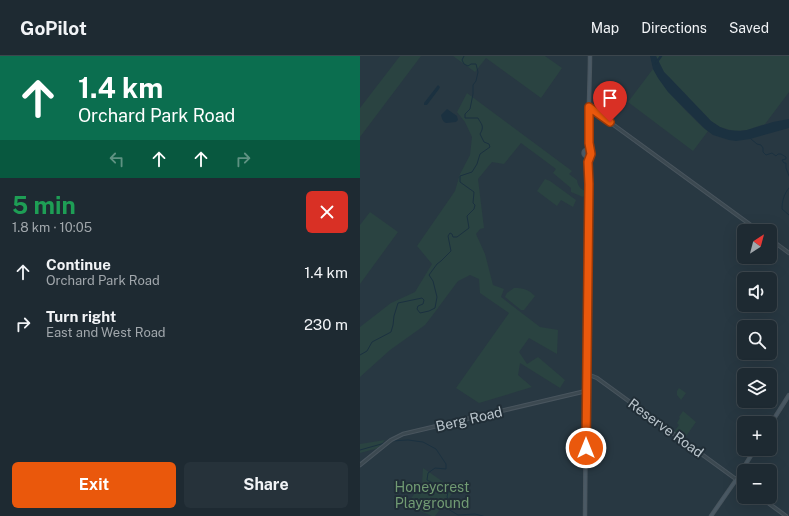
<!DOCTYPE html>
<html lang="en">
<head>
<meta charset="utf-8">
<style>
  :root { --surface:#1e2a32; --page:#26323a; --text:#f1f3f6; --muted:#a1a7ac; --line:#3c464d; --accent:#ea580c }
  body { margin:0; font-family:"Public Sans",sans-serif; background:var(--page); color:var(--text); height:100vh; display:flex; flex-direction:column; font-size:15px; white-space:nowrap }
  * { box-sizing:border-box; margin:0 }
  p { font-size:13px; color:var(--muted) }
  .icon { flex:none; width:22px; height:22px; fill:none; stroke:currentColor; stroke-width:2; stroke-linecap:round; stroke-linejoin:round }
  .map { position:relative; flex:1; overflow:hidden }
  .side { display:flex; flex-direction:column; background:var(--surface); width:360px }
  .side>* { flex:none }
  .top-card { background:#0b6e4f; color:#fff; overflow:hidden }
  .needle { width:26px; rotate:36deg }
  .tools { position:absolute; left:377px; top:168px; display:grid; gap:8px }
  .tools a { display:grid; place-items:center; width:40px; height:40px; border-radius:6px; background:var(--surface); box-shadow:0 4px 16px #0002,0 0 0 1px var(--line); font-size:20px }
  .pin { position:absolute; display:grid; place-items:center; width:34px; height:34px; color:#fff; margin:-41px -17px; border-radius:50% 50% 50% 0; rotate:-45deg; box-shadow:0 0 4px #0007 }
  .pin .icon { rotate:45deg }
  .me { position:absolute; width:44px; margin:-22px; rotate:0deg; stroke-linejoin:round; filter:drop-shadow(0 0 3px #0008) }
  .turn { display:flex; align-items:center; gap:14px; height:84px; padding:0 12px; font-size:18px }
  .turn .icon { width:52px; height:52px; stroke-width:2.5 }
  .turn b { display:block; font-size:28px; line-height:34px }
  .lanes { display:flex; align-items:center; height:38px; padding:0 12px; background:#0003; justify-content:center; gap:20px; direction:ltr }
  .lanes .off { opacity:.35 }
  .round { display:grid; place-items:center; flex:none; width:42px; height:42px; border-radius:6px; background:var(--page) }
  .overview { display:flex; align-items:center; justify-content:space-between; height:68px; padding:0 12px }
  h1 { font-size:24px; font-weight:700; line-height:30px; color:#1e9e55 }
  .button { display:flex; gap:8px; margin-top:auto; padding:8px 12px }
  .button a { flex:1; height:46px; border-radius:6px; background:var(--accent); color:#fff; font-size:16px; font-weight:700; line-height:46px; text-align:center }
  .button a+a { background:var(--page); color:var(--text) }
  ul { padding:0; list-style:none }
  li { display:flex; align-items:center; gap:12px; height:52px; padding:0 12px }
  li div { flex:1 }
  li b { display:block; font-size:15px }
  li em { font-style:normal }
  header { display:flex; align-items:center; gap:24px; box-sizing:border-box; height:56px; padding:0 20px; background:var(--surface); border-bottom:1px solid var(--line) }
  header strong { font-size:19px }
  nav { display:flex; gap:22px; margin-inline-start:auto; font-size:14px }
  main { display:flex; flex:1; min-height:0 }
  .map>svg:first-child { display:block }
  .green { fill:#2a4341 }
  .water { fill:#1b3140 }
  .lines { fill:none; stroke-linecap:round; stroke-linejoin:round }
  .stream { stroke:#1b3140; stroke-width:1 }
  .river { stroke:#1b3140; stroke-width:2.5 }
  .tertiary-casing { stroke:#49555e; stroke-width:4.5 }
  .secondary-casing { stroke:#49555e; stroke-width:4.5 }
  .tertiary { stroke:#3c4951; stroke-width:2.5 }
  .secondary { stroke:#4a5964; stroke-width:2.5 }
  .route-casing { stroke:#983908; stroke-width:10 }
  .route { stroke:#ea580c; stroke-width:7 }
  .labels { text-anchor:middle; stroke-width:4; stroke-linejoin:round; paint-order:stroke }
  .street-label { font-size:14px; fill:#b9c4cb; stroke:#212e37 }
  .park-label { font-size:14px; fill:#719b73; stroke:#212e37 }
</style>
</head>
<body>
<header>
<strong>GoPilot</strong>
<nav><a>Map</a><a>Directions</a><a>Saved</a></nav>
</header>
<main>
<section class="side">
<div class="top-card">
<div class="turn"><svg class="icon" aria-label="ahead" viewBox="0 0 24 24"><path d="M12 20V5M6 11l6-6 6 6"/></svg><div><b>1.4 km</b>Orchard Park Road</div></div>
<div class="lanes"><svg class="icon off" aria-label="left" viewBox="0 0 24 24"><path d="M17 20v-9H6M10 6l-5 5 5 5"/></svg><svg class="icon" aria-label="ahead" viewBox="0 0 24 24"><path d="M12 20V5M6 11l6-6 6 6"/></svg><svg class="icon" aria-label="ahead" viewBox="0 0 24 24"><path d="M12 20V5M6 11l6-6 6 6"/></svg><svg class="icon off" aria-label="right" viewBox="0 0 24 24"><path d="M7 20v-9h11M14 6l5 5-5 5"/></svg></div>
</div>
<div class="overview"><div><h1>5 min</h1><p>1.8 km · 10:05</p></div><a class="round" style="background:#d93025;color:#fff"><svg class="icon" aria-label="close" viewBox="0 0 24 24"><path d="M6 6l12 12M18 6L6 18"/></svg></a></div>
<ul>
<li><svg class="icon" aria-label="ahead" viewBox="0 0 24 24"><path d="M12 20V5M6 11l6-6 6 6"/></svg><div><b>Continue</b><p>Orchard Park Road</p></div><em>1.4 km</em></li>
<li><svg class="icon" aria-label="right" viewBox="0 0 24 24"><path d="M7 20v-9h11M14 6l5 5-5 5"/></svg><div><b>Turn right</b><p>East and West Road</p></div><em>230 m</em></li>
</ul>
<div class="button"><a>Exit</a><a>Share</a></div>
</section>
<div class="map">
<svg width="429" height="460" viewBox="0 0 429 460">
  <rect width="100%" height="100%" fill="#283842"/>
  <path class="green" d="M 40,0 L 61,0 L 0,81 L 0,52 Z
    M 93,0 L 185,0 L 202,12 L 181,42 L 126,2 L 115,16 Z
    M 296,0 L 429,0 L 429,36 L 405,68 L 387,74 L 374,75 L 360,71 L 351,65 L 309,21 L 304,16 Z
    M 293,13 C 302,29 314,42 327,56 C 334,62 340,70 348,75 L 333,95 L 268,46 Z
    M 107,37 L 212,115 L 209,118 L 217,124 C 218,131 221,133 227,136 L 223,141 L 211,136 L 211,132 L 193,117 L 196,113 L 161,87 L 144,108 L 132,106 L 118,123 L 124,172 L 120,173 L 116,178 L 125,198 L 133,229 L 144,233 L 141,241 L 180,271 L 198,274 L 197,298 L 169,282 L 159,296 L 167,308 L 178,301 L 205,324 L 200,332 L 160,307 L 158,319 L 172,331 L 119,347 L 96,332 L 149,257 L 120,237 L 119,223 L 110,219 L 98,225 L 72,260 L 65,269 L 30,294 L 0,321 L 0,271 L 31,247 L 55,236 L 72,208 L 57,190 L 95,135 L 100,118 L 110,99 L 112,81 L 105,66 L 97,56 Z
    M 185,123 L 190,125 L 216,144 L 213,151 L 201,144 L 197,150 L 177,135 Z
    M 10,156 L 38,176 L 0,228 L 0,169 Z
    M 154,232 C 163,232 168,233 175,240 L 164,254 L 161,254 L 145,241 L 147,237 Z
    M 319,332 L 326,337 L 321,344 L 317,339 L 317,335 Z
    M 323,355 L 336,366 L 324,383 L 314,376 L 319,369 L 317,367 L 320,362 L 319,361 Z
    M 25,384 L 18,392 L 0,397 L 0,388 Z
    M 63,412 L 95,434 L 75,460 L 72,460 L 33,443 L 37,438 L 49,445 L 62,428 Z"/>
  <path class="water" d="M 290,0 L 296,0 L 304,16 L 309,21 L 351,65 L 360,71 L 368,74 L 380,75 L 387,74 L 413,66 L 429,63 L 429,72 L 390,83 L 376,85 L 369,84 L 353,79 L 345,73 L 308,36 L 298,22 L 293,13 Z
    M 78,29 L 80,31 L 79,33 L 67,49 L 64,49 L 64,47 Z
    M 87,53 L 97,60 L 98,64 L 96,66 L 86,67 L 84,66 L 82,63 L 81,59 Z"/>
  <g class="lines">
    <path class="stream" d="M 391,83 L 397,88 L 401,89 L 403,92 L 403,96 L 406,99 L 412,97 L 416,100 L 418,98 L 421,98 L 426,101 L 426,103 L 422,104 L 424,107 L 426,107 L 426,112 L 429,120
      M 429,132 C 424,138 422,145 422,153 L 429,159
      M 0,299 L 7,295 L 12,286 L 31,276 L 33,269 L 34,260 L 38,247 L 62,242 L 64,244 L 63,248 L 58,250 L 57,253 L 60,257 L 69,255 L 75,252 L 77,241 L 73,225 L 69,219 L 77,208 L 81,205 L 91,195 L 88,180 L 90,177 L 92,178 L 93,181 L 97,181 L 109,172 L 107,160 L 114,153 L 115,149 L 113,147 L 114,136 L 100,126 L 100,120 L 112,116 L 117,108 L 120,98 L 130,91 L 129,88 L 124,86 L 120,78 C 125,70 121,68 118,62 L 105,62 L 105,58 L 110,53 L 113,38 L 113,29 L 116,25 L 118,16 L 116,8 L 111,8 L 108,10 L 104,8 L 102,4 L 104,0
      M 31,385 L 48,384 L 63,386 L 76,393 L 86,408 L 86,413 L 75,412 L 68,417 L 67,424 L 75,428 L 84,429 L 89,431 L 87,441 L 91,447 L 88,453 L 98,459 L 115,458 L 123,460
      M 0,394 L 25,387"/>
    <path class="river" d="M 296,7 L 301,0"/>
    <defs>
      <path id="tertiary" d="M 229,51 L 399,175
        M 410,183 L 429,197
        M 227,318 L 237,322 L 384,429
        M 0,409 L 31,384 L 43,378 L 226,335
        M 400,441 L 426,460"/>
      <path id="secondary" d="M 230,0 C 230,32 227,64 230,95
        M223.5 97a3.5 3.5 0 1 1 7 0a3.5 3.5 0 1 1-7 0Z
        M 410,369 L 429,339
        M 225,460 L 228,107 L 230,100
        M 351,460 L 376,424 L 395,393"/>
    </defs>
    <use href="#tertiary" class="tertiary-casing"/>
    <use href="#secondary" class="secondary-casing"/>
    <use href="#tertiary" class="tertiary"/>
    <use href="#secondary" class="secondary"/>
  </g>
  <g class="lines">
    <defs>
      <path id="route" d="M 226,392 L 229,128 L 228,106 L 231,98 L 229,87 L 229,51 L 250,66"/>
    </defs>
    <use href="#route" class="route-casing"/>
    <use href="#route" class="route"/>
  </g>
  <g class="labels">
    <g class="street-label">
      <text transform="translate(109 363) rotate(-13)" y="5">Berg Road</text>
      <text transform="translate(306 372) rotate(36)" y="5">Reserve Road</text>
    </g>
    <g class="park-label">
      <text x="72" y="436">Honeycrest<tspan x="72" dy="16">Playground</tspan></text>
    </g>
  </g>
</svg>
<div class="tools">
<a><svg class="needle" viewBox="-14 -14 28 28"><path d="M0-13l5 13h-10z" fill="#e53935"/><path d="M0 13l5-13h-10z" fill="#a1a7ac"/></svg></a>
<a><svg class="icon" aria-label="sound" viewBox="0 0 24 24"><path d="M4 9h4l5-4v14l-5-4H4zM17 9q2 3 0 6"/></svg></a>
<a><svg class="icon" aria-label="search" viewBox="0 0 24 24"><circle cx="10" cy="10" r="6"/><path d="M15 15l6 6"/></svg></a>
<a><svg class="icon" aria-label="layers" viewBox="0 0 24 24"><path d="M12 4l9 5-9 5-9-5zM3 14l9 5 9-5"/></svg></a>
<a>+</a>
<a>−</a>
</div>
<div class="pin" style="left:250px;top:66px;background:#d93025"><svg class="icon" aria-label="arrive" viewBox="0 0 24 24"><path d="M6 21V4h12l-3 4 3 4H6"/></svg></div>
<svg class="me" style="left:226px;top:392px" viewBox="-20 -20 40 40"><circle r="17" fill="#ea580c" stroke="#fff" stroke-width="3"/><path d="M0-11L8 9 0 5-8 9z" fill="#fff"/></svg>
</div>
</main>
</body>
</html>
